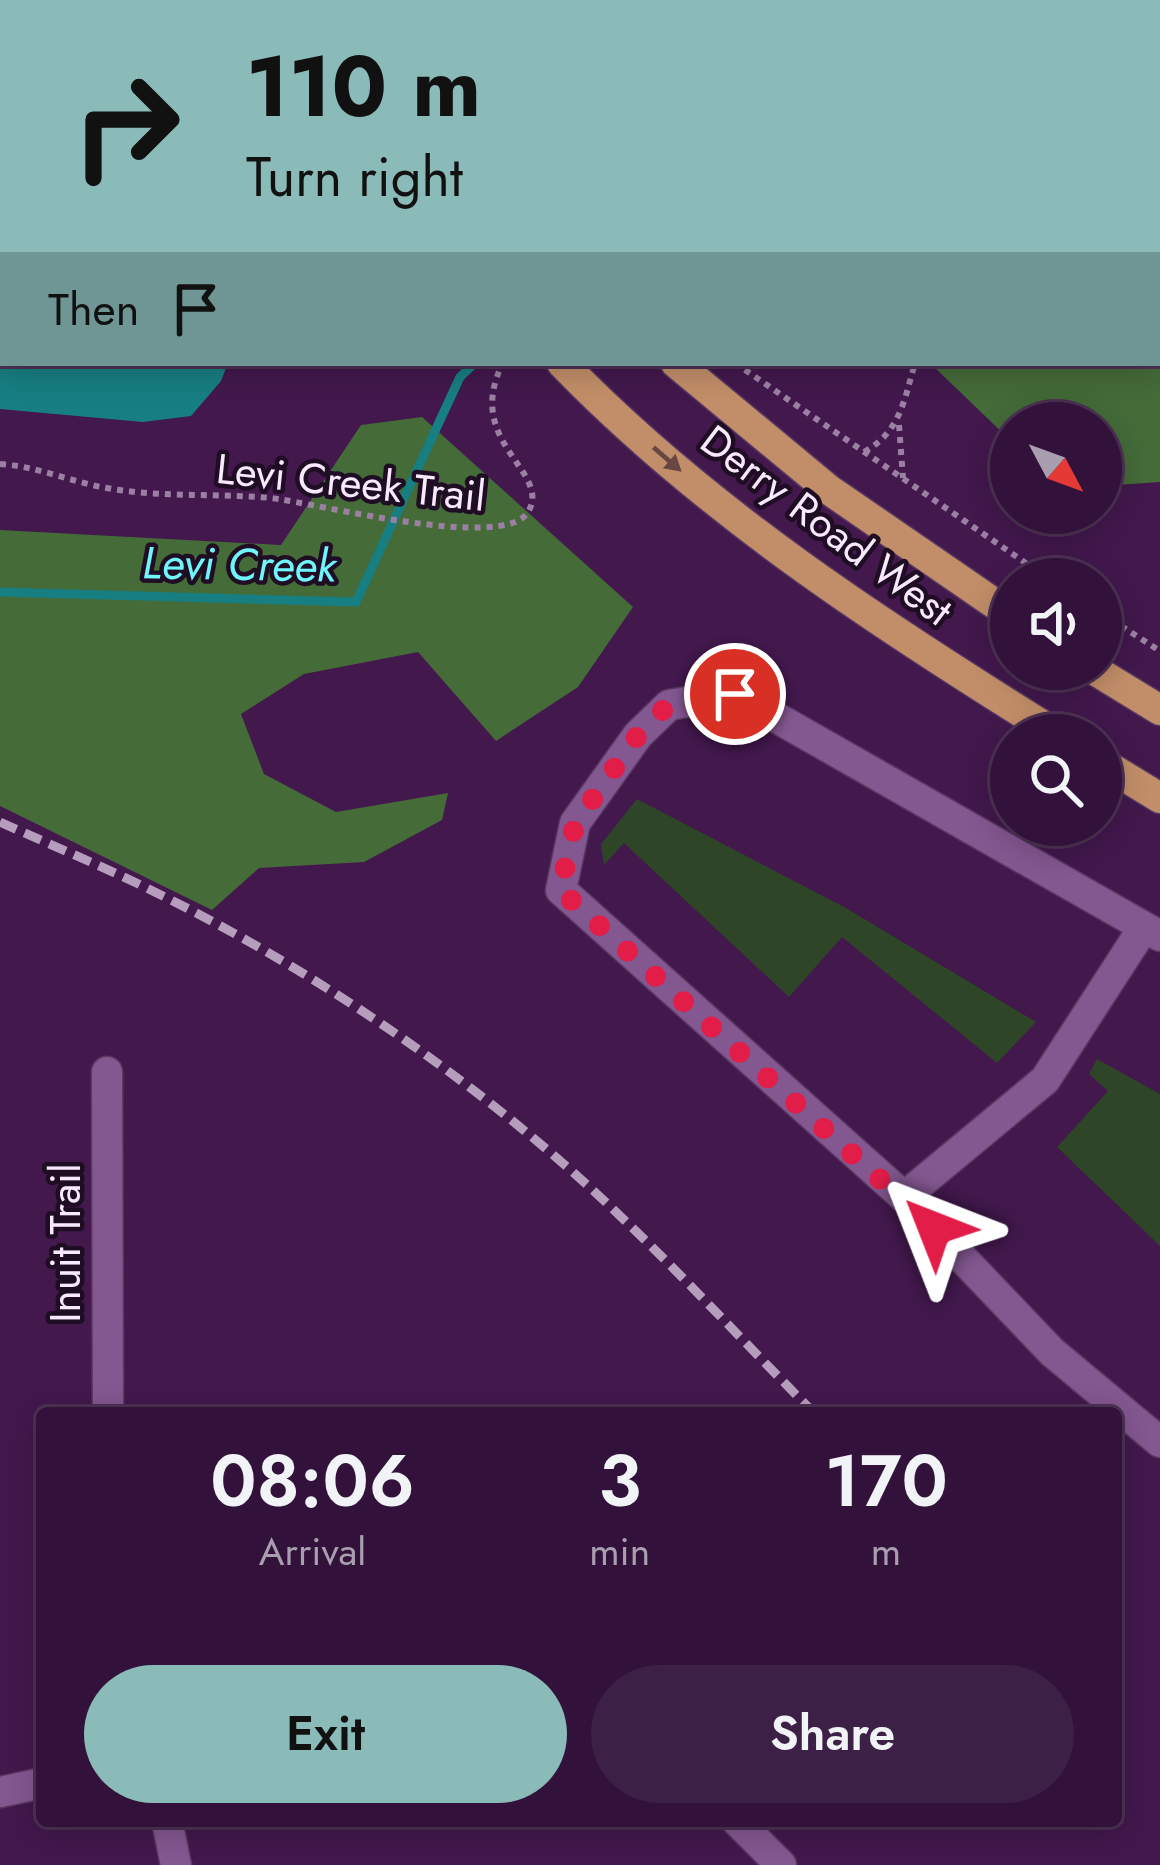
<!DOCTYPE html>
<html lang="en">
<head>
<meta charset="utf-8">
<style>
  :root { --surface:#32123a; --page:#3d2045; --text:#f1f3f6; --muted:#a89eaf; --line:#4d3254; --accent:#8bbbb9 }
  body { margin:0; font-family:Jost,sans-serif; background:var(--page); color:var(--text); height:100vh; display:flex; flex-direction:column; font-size:45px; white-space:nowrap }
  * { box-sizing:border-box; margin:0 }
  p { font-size:39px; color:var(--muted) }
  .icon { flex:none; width:66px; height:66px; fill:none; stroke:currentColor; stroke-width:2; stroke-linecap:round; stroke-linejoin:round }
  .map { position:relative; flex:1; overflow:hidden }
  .side { position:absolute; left:36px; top:1407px; width:1086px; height:420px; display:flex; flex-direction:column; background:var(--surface); border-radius:12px; box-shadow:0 6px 30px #0003,0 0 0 3px var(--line) }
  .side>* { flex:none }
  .banner { position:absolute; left:0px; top:0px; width:1161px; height:366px; box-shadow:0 6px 30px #0003,0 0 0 3px var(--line); background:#8bbbb9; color:#111; overflow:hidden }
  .needle { width:78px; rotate:131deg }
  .buttons { position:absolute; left:990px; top:402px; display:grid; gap:24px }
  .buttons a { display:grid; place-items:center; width:132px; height:132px; border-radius:50%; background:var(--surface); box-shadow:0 6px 30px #0003,0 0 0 3px var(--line); font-size:60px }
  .pin { position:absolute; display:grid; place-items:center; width:102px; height:102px; color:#fff; margin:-51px; border:6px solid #fff; border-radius:50%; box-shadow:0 3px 12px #0007 }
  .me { position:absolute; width:132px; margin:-66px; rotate:315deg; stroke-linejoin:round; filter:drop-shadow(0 0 9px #0008) }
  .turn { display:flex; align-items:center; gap:42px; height:252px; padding:0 48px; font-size:54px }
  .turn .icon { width:156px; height:156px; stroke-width:2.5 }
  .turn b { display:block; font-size:84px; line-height:102px }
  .then { display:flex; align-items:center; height:114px; padding:0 48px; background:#0003; gap:24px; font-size:45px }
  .eta { display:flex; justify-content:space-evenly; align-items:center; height:204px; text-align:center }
  .eta b { font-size:72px; font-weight:600; line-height:84px }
  .button { display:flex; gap:24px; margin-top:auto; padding:24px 48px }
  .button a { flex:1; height:138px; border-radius:72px; background:var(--accent); color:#111; font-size:48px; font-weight:600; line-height:138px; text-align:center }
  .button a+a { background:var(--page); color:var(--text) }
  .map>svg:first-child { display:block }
  .green { fill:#2f4528 }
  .forest { fill:#456b39 }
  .water { fill:#177e82 }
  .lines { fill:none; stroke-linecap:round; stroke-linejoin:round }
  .stream { stroke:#177e82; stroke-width:9 }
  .minor-casing { stroke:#593863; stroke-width:33 }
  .major-casing { stroke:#593863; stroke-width:33 }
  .path { stroke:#9c80a4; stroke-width:6; stroke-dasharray:6 6; stroke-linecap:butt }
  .minor { stroke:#835790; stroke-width:30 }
  .major { stroke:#c28e69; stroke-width:30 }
  .rail { stroke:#b69dbd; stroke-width:9; stroke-dasharray:18 9; stroke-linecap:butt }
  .oneway { fill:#684743 }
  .route { stroke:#e11d48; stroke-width:21; stroke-dasharray:0 37.8 }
  .labels { text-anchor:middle; stroke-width:9; stroke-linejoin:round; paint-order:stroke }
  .street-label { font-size:42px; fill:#f8e9fd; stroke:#1f0d24 }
  .water-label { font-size:45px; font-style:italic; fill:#70f5fa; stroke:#1f0d24 }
</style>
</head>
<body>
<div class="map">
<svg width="1160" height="1865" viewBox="0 0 1160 1865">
  <rect width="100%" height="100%" fill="#42184d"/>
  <path class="green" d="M 637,799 L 846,908 L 1036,1022 L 997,1063 L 842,937 L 789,997 L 624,843 L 604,865 L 601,844 Z
    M 1097,1059 L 1160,1094 L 1160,1246 L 1057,1147 L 1108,1091 L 1089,1074 Z"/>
  <path class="forest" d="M 878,0 L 1160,0 L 1160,482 L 1101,486 L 1101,423 L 1011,423 L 1011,441 L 930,363 L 1158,363 L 1158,3 L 875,3 Z
    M 422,417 L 633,607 L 578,687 L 496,741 L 418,652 L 304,674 L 241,714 L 264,774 L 336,812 L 448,793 L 442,820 L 364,862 L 259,868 L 212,910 L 0,806 L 0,530 L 281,545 L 361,425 Z"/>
  <path class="water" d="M 0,23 L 3,363 L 228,363 L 221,381 L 191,416 L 143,422 L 0,409 Z"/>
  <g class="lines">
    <path class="stream" d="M 800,3 L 804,0
      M 0,592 L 356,602 L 460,377 L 475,363"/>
    <defs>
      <path id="minor" d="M 1160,936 L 735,694 L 669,705 L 638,735 L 575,823 L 561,890 L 904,1197 L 1052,1352 L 1160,1442
        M 107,1072 L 108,1413
        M 904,1197 L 1045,1080 L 1144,927
        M 0,1792 L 42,1783
        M 167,1821 L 176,1865
        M 737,1821 L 781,1865"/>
      <path id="major" d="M 255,0 L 257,3
        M 346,0 L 348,3
        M 562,363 C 705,511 884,627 1058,735
        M 676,363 L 828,489 L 1011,615
        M 1093,669 L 1160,710
        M 1101,762 L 1160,798"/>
    </defs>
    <use href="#minor" class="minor-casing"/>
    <use href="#major" class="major-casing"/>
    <path class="path" d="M 398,0 L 400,3
      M 1158,157 L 1160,157
      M 735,363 L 1049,579
      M 898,363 L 915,363
      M 899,425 L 903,478
      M 864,452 C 900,432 904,401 915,363
      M 0,464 C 36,466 71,482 107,488 C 162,498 216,493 271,498 C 316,503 504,552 528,512 C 553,471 462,443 503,363
      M 1101,613 L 1160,651"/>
    <use href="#minor" class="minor"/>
    <use href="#major" class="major"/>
    <path class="rail" d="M 0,822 C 55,847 112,870 167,898 C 293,961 417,1042 526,1132 C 630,1217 720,1318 814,1413"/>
  </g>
  <defs><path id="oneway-solid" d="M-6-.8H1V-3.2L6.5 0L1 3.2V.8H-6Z" transform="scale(3)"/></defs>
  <use class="oneway" href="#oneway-solid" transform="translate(667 459) rotate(41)"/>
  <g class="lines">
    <path class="route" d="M 735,694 L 668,705 L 638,735 L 575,824 L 560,890 L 934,1228"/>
  </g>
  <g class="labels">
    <g class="street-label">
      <text transform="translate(351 482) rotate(6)" y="15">Levi Creek Trail</text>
      <text transform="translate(827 525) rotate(37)" y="15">Derry Road West</text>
      <text transform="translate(65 1243) rotate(-90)" y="15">Inuit Trail</text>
    </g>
    <g class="water-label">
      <text transform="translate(239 564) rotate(1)" y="16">Levi Creek</text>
    </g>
  </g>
</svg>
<div class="buttons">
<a><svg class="needle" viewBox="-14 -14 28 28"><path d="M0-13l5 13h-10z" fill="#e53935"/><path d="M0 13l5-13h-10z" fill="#a89eaf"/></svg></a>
<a><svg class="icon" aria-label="sound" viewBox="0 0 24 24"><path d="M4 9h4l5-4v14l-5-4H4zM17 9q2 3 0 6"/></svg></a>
<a><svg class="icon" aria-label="search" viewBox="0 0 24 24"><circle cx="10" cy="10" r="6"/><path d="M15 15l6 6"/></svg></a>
</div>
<div class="pin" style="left:735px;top:694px;background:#d93025"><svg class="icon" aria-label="arrive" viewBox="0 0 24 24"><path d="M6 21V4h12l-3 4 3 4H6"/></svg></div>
<svg class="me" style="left:934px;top:1228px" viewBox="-20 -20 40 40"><path d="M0-17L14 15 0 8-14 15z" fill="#e11d48" stroke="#fff" stroke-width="4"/></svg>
<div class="banner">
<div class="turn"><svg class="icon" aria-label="right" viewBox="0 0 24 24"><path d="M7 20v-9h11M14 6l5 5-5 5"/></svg><div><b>110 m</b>Turn right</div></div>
<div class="then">Then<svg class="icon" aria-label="arrive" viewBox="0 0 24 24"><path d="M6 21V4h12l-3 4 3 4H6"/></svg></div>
</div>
<section class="side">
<div class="eta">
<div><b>08:06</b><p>Arrival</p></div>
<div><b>3</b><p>min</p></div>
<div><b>170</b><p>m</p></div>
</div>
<div class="button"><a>Exit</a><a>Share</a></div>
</section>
</div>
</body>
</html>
